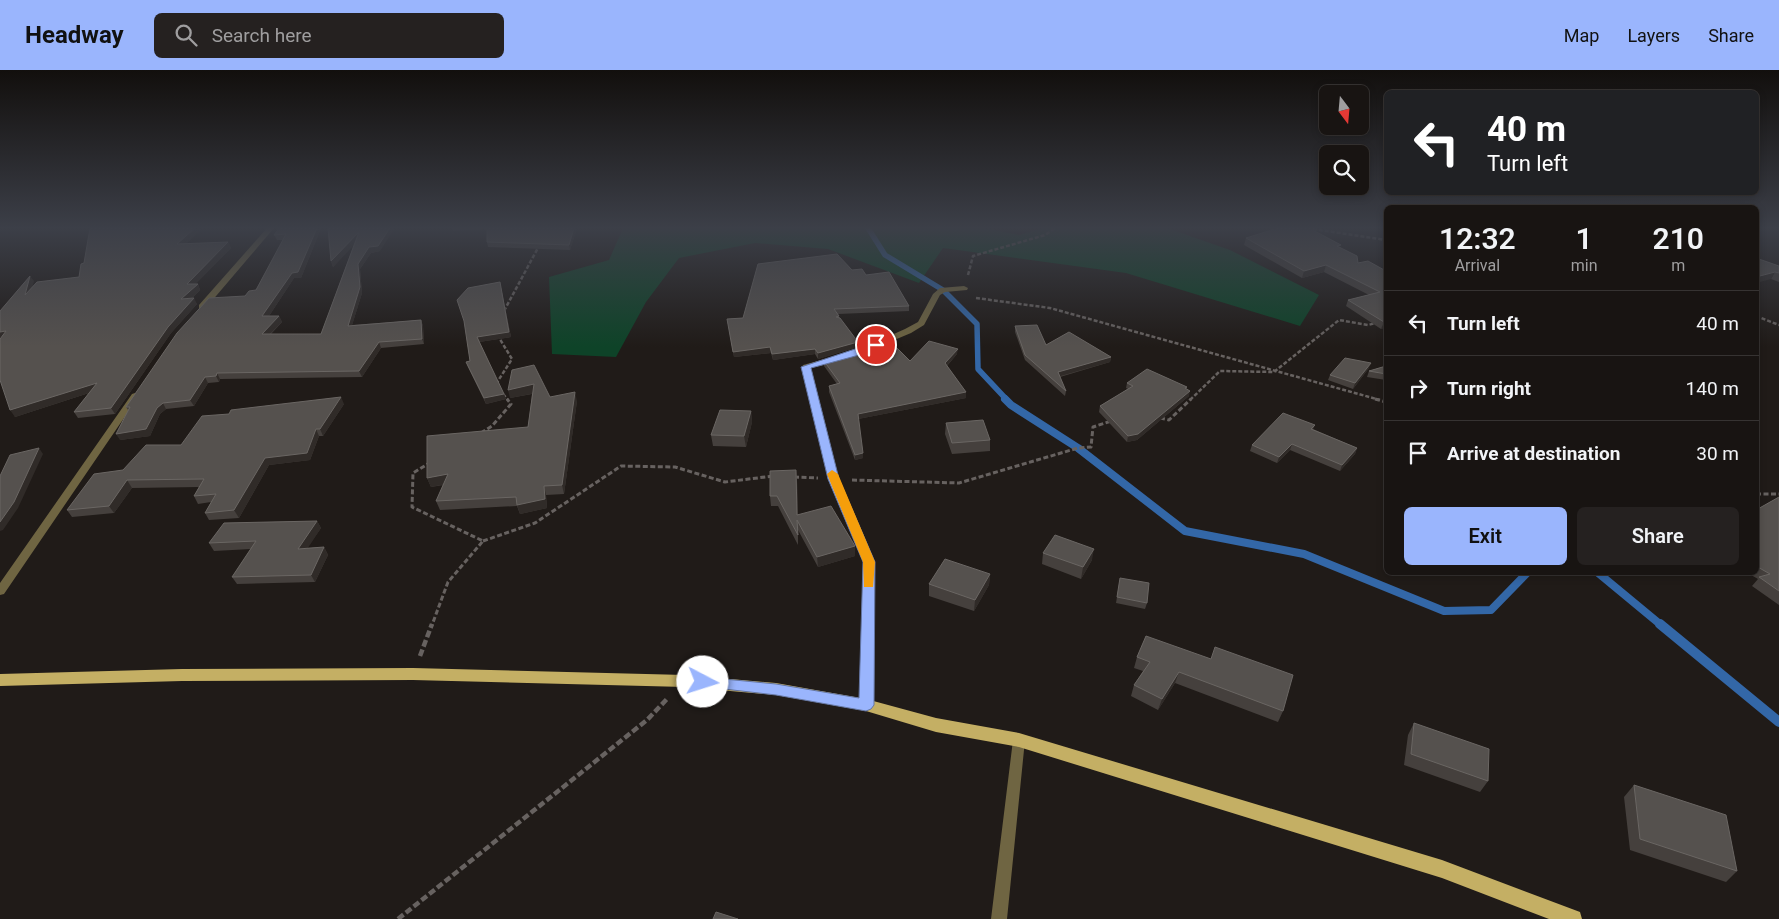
<!DOCTYPE html>
<html lang="en">
<head>
<meta charset="utf-8">
<style>
  :root { --surface:#181412; --page:#252120; --text:#f1f3f6; --muted:#9f9e9f; --line:#363332; --accent:#9ab5fd }
  body { margin:0; font-family:Roboto,sans-serif; background:var(--page); color:var(--text); height:100vh; display:flex; flex-direction:column; font-size:19px; white-space:nowrap }
  * { box-sizing:border-box; margin:0 }
  p { font-size:16px; color:var(--muted) }
  .icon { flex:none; width:28px; height:28px; fill:none; stroke:currentColor; stroke-width:2; stroke-linecap:round; stroke-linejoin:round }
  .map { position:relative; flex:1; overflow:hidden }
  .details { position:absolute; left:1384px; top:135px; width:375px; height:370px; display:flex; flex-direction:column; background:var(--surface); border-radius:8px; box-shadow:0 2px 8px #0003,0 0 0 1px var(--line) }
  .details>* { flex:none }
  .banner { position:absolute; left:1384px; top:20px; width:375px; height:105px; border-radius:8px; box-shadow:0 2px 8px #0003,0 0 0 1px var(--line); background:#202124; color:#fff; overflow:hidden }
  .needle { width:32px; rotate:164deg }
  .fabs { position:absolute; left:1319px; top:15px; display:grid; gap:10px }
  .fabs a { display:grid; place-items:center; width:50px; height:50px; border-radius:8px; background:var(--surface); box-shadow:0 2px 8px #0003,0 0 0 1px var(--line); font-size:25px }
  .pin { position:absolute; display:grid; place-items:center; width:42px; height:42px; color:#fff; margin:-21px; border:2px solid #fff; border-radius:50%; box-shadow:0 1px 5px #0007 }
  .me { position:absolute; width:55px; margin:-28px; rotate:95deg; stroke-linejoin:round; filter:drop-shadow(0 0 4px #0008) }
  .turn { display:flex; align-items:center; gap:18px; height:105px; padding:0 20px; font-size:22px }
  .turn .icon { width:65px; height:65px; stroke-width:2.5 }
  .turn b { display:block; font-size:35px; line-height:42px }
  .eta { display:flex; justify-content:space-evenly; align-items:center; height:85px; text-align:center }
  .eta b { font-size:30px; font-weight:600; line-height:35px }
  .cta { display:flex; gap:10px; margin-top:auto; padding:10px 20px }
  .cta a { flex:1; height:58px; border-radius:8px; background:var(--accent); color:#111; font-size:20px; font-weight:600; line-height:58px; text-align:center }
  .cta a+a { background:var(--page); color:var(--text) }
  ul { padding:0; list-style:none }
  li { display:flex; align-items:center; gap:15px; height:65px; padding:0 20px; border-top:1px solid var(--line) }
  li div { flex:1 }
  li b { display:block; font-size:19px }
  li em { font-style:normal }
  header { display:flex; align-items:center; gap:30px; box-sizing:border-box; height:70px; padding:0 25px; background:var(--accent); color:#111 }
  header strong { font-size:24px }
  nav { display:flex; gap:28px; margin-inline-start:auto; font-size:18px }
  .search { width:350px; height:45px; background:var(--page); display:flex; align-items:center; gap:12px; box-sizing:border-box; padding:0 18px; border-radius:8px; color:var(--muted); font-size:19px }
  .map>svg:first-child { display:block }
  .green { fill:#0e4328 }
  .lines { fill:none; stroke-linecap:round; stroke-linejoin:round }
  .stream-far2 { stroke:#3367a7; stroke-width:5.5 }
  .stream-far1 { stroke:#3367a7; stroke-width:8 }
  .stream { stroke:#3367a7; stroke-width:10 }
  .path-far2 { stroke:#676260; stroke-width:2.5; stroke-dasharray:4 2; stroke-linecap:butt }
  .path-far1 { stroke:#676260; stroke-width:3; stroke-dasharray:5 2.5; stroke-linecap:butt }
  .path { stroke:#676260; stroke-width:4.5; stroke-dasharray:7 3; stroke-linecap:butt }
  .street { fill:#6f6542; fill-rule:evenodd }
  .primary { fill:#c4af64; fill-rule:evenodd }
  .wall { fill:#45403d }
  .shaded-wall { fill:#302b28 }
  .building { fill:#55514e; stroke:#6a6663 }
  .route { fill:#9ab5fd; stroke:#6476a4 }
  .slow { fill:#f59e0b }
</style>
</head>
<body>
<header>
<strong>Headway</strong>
<div class="search"><svg class="icon" aria-label="search" viewBox="0 0 24 24"><circle cx="10" cy="10" r="6"/><path d="M15 15l6 6"/></svg>Search here</div>
<nav><a>Map</a><a>Layers</a><a>Share</a></nav>
</header>
<div class="map">
<svg width="1779" height="849" viewBox="0 0 1779 849">
  <rect width="100%" height="100%" fill="#201b18"/>
  <path class="green" d="M 623,158 L 985,158 L 1019,165 L 1043,158 L 1167,158 L 1230,180 L 1319,225 L 1300,256 L 1126,203 L 943,178 L 919,213 L 828,179 L 755,173 L 679,188 L 646,232 L 616,287 L 552,284 L 549,207 L 609,190 Z"/>
  <g class="lines">
    <path class="stream-far2" d="M 868,158 L 885,185 L 943,220 L 977,254 L 978,299 L 1007,330"/>
    <path class="stream-far1" d="M 1005,329 L 1011,335 L 1078,378 L 1185,461 L 1304,484 L 1444,541 L 1491,540 L 1528,502
      M 1597,502 L 1661,555"/>
    <path class="stream" d="M 1660,554 L 1779,652"/>
    <path class="path-far2" d="M 1307,158 L 1386,170
      M 968,205 L 973,186 L 1045,165 L 1055,158
      M 976,228 L 1050,238 L 1380,330
      M 504,241 L 539,176
      M 1756,246 L 1779,255
      M 496,314 L 512,289 L 498,266
      M 503,324 L 508,330
      M 1190,330 L 1220,301 L 1274,302 L 1339,250 L 1368,255 L 1376,253"/>
    <path class="path-far1" d="M 1375,329 L 1386,332
      M 1160,348 L 1169,350 L 1191,329
      M 481,363 L 492,356 L 511,334 L 507,329
      M 431,392 L 413,403 L 412,437 L 483,471 L 448,512 L 432,555
      M 794,407 L 818,408
      M 852,410 L 959,413 L 1078,378 L 1091,377 L 1093,357 L 1111,351
      M 1756,424 L 1779,424
      M 483,471 L 535,453 L 621,396 L 675,397 L 725,412 L 773,406"/>
    <path class="path" d="M 420,586 L 432,554
      M 398,849 L 647,650 L 667,629"/>
    <path class="street" d="M 267,158 L 274,158 L 205,239 L 199,239 L 199,235 Z
      M 964,216 L 968,218 L 967,220 L 945,222 L 940,225 L 924,255 L 911,263 L 856,286 L 853,286 L 849,284 L 905,259 L 918,252 L 933,224 L 940,218 Z
      M 836,286 L 840,289 L 839,291 L 811,298 L 839,409 L 874,492 L 872,635 L 870,639 L 866,640 L 862,639 L 860,635 L 864,492 L 829,409 L 802,297 L 803,295 Z
      M 135,323 L 139,326 L 4,524 L 0,525 L 0,513 L 132,324 Z
      M 1019,665 L 1024,666 L 1025,670 L 1007,849 L 991,849 L 1013,670 L 1014,666 Z"/>
    <path class="primary" d="M 413,598 L 685,605 L 776,613 L 866,629 L 936,648 L 1019,663 L 1442,790 L 1580,842 L 1582,849 L 1549,849 L 1442,808 L 1019,677 L 936,662 L 866,641 L 776,625 L 685,617 L 413,610 L 182,611 L 0,616 L 0,604 L 182,599 Z"/>
  </g>
  <path class="wall" d="M 321,158 L 301,208 L 294,208 L 269,246 L 279,246 L 282,252 L 271,264 L 321,264 L 354,174 L 333,197 L 331,191 L 328,158 L 380,181 L 371,183 L 360,199 L 362,223 L 352,255 L 421,250 L 423,256 L 424,274 L 381,278 L 362,307 L 220,309 L 219,312 L 208,313 L 194,336 L 166,339 L 160,344 L 150,366 L 120,370 L 128,340 L 126,337 L 245,226 L 256,220 L 283,170 L 277,170 L 274,165 Z
    M 452,158 L 577,158 L 570,180 L 488,177 L 487,172 L 487,159 L 453,161 Z
    M 1246,168 L 1340,178 L 1358,193 L 1386,201 L 1386,257 L 1381,259 L 1346,236 L 1348,230 L 1369,225 L 1324,202 L 1302,208 L 1244,175 Z
    M 228,172 L 231,178 L 195,214 L 198,214 L 200,220 L 191,229 L 197,234 L 171,263 L 115,344 L 78,348 L 74,342 L 89,323 L 15,347 L 0,310 L 34,211 L 32,217 L 79,207 L 84,193 L 186,174 Z
    M 1778,196 L 1779,196 L 1779,212 L 1771,209 Z
    M 852,200 L 866,205 L 909,236 L 909,241 L 838,244 L 839,247 L 858,272 L 858,277 L 818,289 L 815,284 L 773,290 L 771,283 L 734,287 L 727,249 L 743,248 Z
    M 500,212 L 511,267 L 479,272 L 506,329 L 486,334 L 468,297 L 466,292 L 470,291 L 464,251 Z
    M 1015,256 L 1046,275 L 1111,287 L 1110,292 L 1060,307 L 1066,321 L 1065,326 L 1025,290 L 1015,262 Z
    M 865,281 L 910,291 L 957,284 L 947,296 L 966,322 L 966,328 L 858,349 L 863,388 L 855,390 L 829,322 L 829,316 L 837,314 L 824,296 L 824,291 Z
    M 1386,296 L 1386,310 L 1367,307 L 1369,301 Z
    M 1369,298 L 1353,319 L 1328,310 L 1330,305 Z
    M 512,300 L 550,327 L 577,331 L 564,424 L 546,425 L 547,438 L 520,444 L 517,436 L 440,440 L 436,431 L 443,415 L 431,417 L 427,408 L 528,357 L 532,324 L 510,328 Z
    M 1127,313 L 1187,317 L 1186,319 L 1189,326 L 1137,370 L 1127,372 L 1099,342 L 1100,336 L 1128,319 L 1126,318 Z
    M 344,334 L 323,366 L 319,366 L 310,390 L 269,395 L 239,448 L 209,450 L 205,443 L 211,432 L 198,434 L 194,426 L 199,417 L 132,418 L 114,443 L 72,447 L 67,440 L 123,400 L 181,375 L 229,344 Z
    M 751,341 L 752,352 L 746,377 L 713,376 L 711,365 Z
    M 946,353 L 990,370 L 990,381 L 952,384 L 945,364 Z
    M 1315,355 L 1313,359 L 1357,378 L 1355,384 L 1340,401 L 1290,380 L 1277,393 L 1250,381 L 1252,375 Z
    M 797,409 L 798,445 L 855,476 L 855,486 L 818,497 L 798,460 L 798,475 L 778,436 L 771,436 L 770,426 Z
    M 1779,427 L 1779,535 L 1752,516 L 1758,509 L 1746,502 L 1756,502 L 1756,440 Z
    M 317,451 L 321,458 L 307,478 L 324,477 L 328,485 L 315,512 L 237,514 L 232,507 L 251,479 L 214,481 L 209,473 Z
    M 1043,483 L 1092,490 L 1081,509 L 1042,494 Z
    M 990,504 L 989,515 L 974,541 L 929,526 L 929,514 Z
    M 1119,514 L 1147,533 L 1145,539 L 1116,533 Z
    M 1146,566 L 1283,641 L 1278,652 L 1175,613 L 1158,640 L 1131,626 L 1134,615 L 1143,601 L 1134,598 L 1137,587 Z
    M 1414,653 L 1488,711 L 1480,722 L 1404,695 L 1408,665 Z
    M 1634,715 L 1737,801 L 1726,812 L 1630,780 L 1624,727 Z"/>
  <path class="shaded-wall" d="M 195,158 L 203,158 L 180,180 L 177,174 Z
    M 317,158 L 321,158 L 301,208 L 294,208 L 265,252 L 262,246 Z
    M 390,158 L 395,158 L 380,181 L 371,183 L 360,199 L 362,223 L 350,262 L 348,256 L 358,194 L 369,177 Z
    M 574,158 L 577,158 L 570,180 L 569,175 Z
    M 359,162 L 361,168 L 333,197 L 331,191 Z
    M 228,172 L 231,178 L 190,220 L 187,214 Z
    M 1326,195 L 1324,202 L 1302,208 L 1304,201 Z
    M 1775,202 L 1771,209 L 1756,213 L 1756,207 Z
    M 30,206 L 34,211 L 29,230 L 25,225 Z
    M 500,212 L 511,267 L 479,272 L 477,267 Z
    M 198,214 L 200,220 L 184,235 L 181,229 Z
    M 194,228 L 197,234 L 171,263 L 115,344 L 111,338 L 168,257 Z
    M 279,246 L 282,252 L 265,269 L 262,264 Z
    M 421,250 L 423,256 L 424,274 L 422,269 Z
    M 1386,251 L 1386,257 L 1381,259 L 1384,252 Z
    M 6,261 L 0,268 L 0,262 Z
    M 379,272 L 381,278 L 362,307 L 359,301 Z
    M 858,272 L 858,277 L 818,289 L 818,283 Z
    M 770,277 L 771,283 L 734,287 L 733,282 Z
    M 815,279 L 815,284 L 773,290 L 772,284 Z
    M 958,279 L 957,284 L 944,299 L 945,293 Z
    M 1111,287 L 1110,292 L 1057,307 L 1058,302 Z
    M 1371,293 L 1369,298 L 1353,319 L 1355,313 Z
    M 217,303 L 220,309 L 219,312 L 216,306 Z
    M 205,307 L 208,313 L 194,336 L 190,330 Z
    M 97,313 L 101,319 L 15,347 L 10,340 Z
    M 534,314 L 536,323 L 510,328 L 508,320 Z
    M 1190,321 L 1189,326 L 1137,370 L 1127,372 L 1128,366 Z
    M 575,322 L 577,331 L 564,424 L 562,415 Z
    M 966,322 L 966,328 L 858,349 L 858,344 Z
    M 504,324 L 506,329 L 486,334 L 484,328 Z
    M 341,327 L 344,334 L 323,366 L 320,359 Z
    M 163,333 L 166,339 L 160,344 L 150,366 L 120,370 L 116,364 Z
    M 751,341 L 752,352 L 746,377 L 744,366 Z
    M 316,359 L 319,366 L 310,390 L 269,395 L 239,448 L 234,440 L 265,388 Z
    M 1292,374 L 1290,380 L 1277,393 L 1279,387 Z
    M 39,378 L 43,384 L 18,438 L 3,460 L 0,461 L 0,452 Z
    M 1357,378 L 1355,384 L 1340,401 L 1342,395 Z
    M 863,383 L 863,388 L 855,390 L 855,385 Z
    M 796,400 L 797,409 L 798,455 L 797,445 Z
    M 1760,403 L 1756,409 L 1756,404 Z
    M 448,404 L 451,413 L 431,417 L 427,408 Z
    M 127,410 L 132,418 L 114,443 L 109,436 Z
    M 544,416 L 546,425 L 547,438 L 520,444 L 517,435 Z
    M 317,451 L 321,458 L 302,487 L 298,479 Z
    M 855,476 L 855,486 L 818,497 L 817,487 Z
    M 324,477 L 328,485 L 315,512 L 311,505 Z
    M 1094,479 L 1092,490 L 1081,509 L 1083,497 Z
    M 990,504 L 989,515 L 974,541 L 975,530 Z
    M 1179,602 L 1175,613 L 1158,640 L 1162,629 Z"/>
  <path class="building" d="M 90,158 L 195,158 L 177,174 L 228,172 L 187,214 L 198,214 L 181,229 L 194,228 L 168,257 L 111,338 L 74,342 L 97,313 L 10,340 L 0,310 L 0,269 L 6,261 L 0,262 L 0,241 L 30,206 L 25,225 L 37,212 L 79,207 L 81,194 L 84,193 Z
    M 279,158 L 317,158 L 298,202 L 292,203 L 262,246 L 279,246 L 262,264 L 321,264 L 359,162 L 331,191 L 328,158 L 390,158 L 378,176 L 369,177 L 358,194 L 360,217 L 348,256 L 421,250 L 422,269 L 379,272 L 359,301 L 217,303 L 216,306 L 205,307 L 190,330 L 163,333 L 157,338 L 146,359 L 116,364 L 130,337 L 126,337 L 177,263 L 209,228 L 245,226 L 249,221 L 256,220 L 286,164 L 274,165 Z
    M 487,158 L 574,158 L 569,175 L 487,172 Z
    M 1278,158 L 1309,158 L 1341,175 L 1337,176 L 1357,186 L 1358,193 L 1368,191 L 1386,201 L 1386,251 L 1384,252 L 1348,230 L 1380,222 L 1326,195 L 1304,201 L 1246,168 Z
    M 837,184 L 852,200 L 862,199 L 866,205 L 889,202 L 909,236 L 834,239 L 839,246 L 836,247 L 840,248 L 858,272 L 818,283 L 815,279 L 772,284 L 770,277 L 733,282 L 727,249 L 743,248 L 758,194 Z
    M 1756,188 L 1779,196 L 1779,203 L 1775,202 L 1756,207 Z
    M 500,212 L 509,262 L 477,267 L 504,324 L 484,328 L 466,292 L 470,291 L 464,251 L 457,230 L 468,218 Z
    M 1037,255 L 1046,275 L 1069,262 L 1111,287 L 1058,302 L 1066,321 L 1025,285 L 1015,256 Z
    M 929,271 L 958,279 L 945,293 L 966,322 L 858,344 L 863,383 L 855,385 L 829,316 L 840,313 L 824,291 L 863,279 L 865,281 L 893,274 L 910,291 Z
    M 1345,288 L 1371,293 L 1355,313 L 1330,305 Z
    M 534,295 L 550,327 L 575,322 L 562,415 L 544,416 L 545,429 L 517,435 L 516,427 L 436,431 L 448,404 L 427,408 L 427,366 L 528,357 L 534,314 L 508,320 L 512,300 Z
    M 1386,296 L 1386,304 L 1369,301 Z
    M 1147,299 L 1187,317 L 1185,318 L 1190,321 L 1138,364 L 1128,366 L 1100,336 L 1133,316 L 1127,313 Z
    M 341,327 L 320,359 L 316,359 L 307,383 L 265,388 L 234,440 L 205,443 L 216,424 L 194,426 L 204,409 L 127,410 L 109,436 L 67,440 L 94,404 L 123,400 L 146,375 L 181,375 L 202,346 L 229,344 L 231,340 Z
    M 720,340 L 751,341 L 744,366 L 711,365 Z
    M 1283,343 L 1315,355 L 1311,359 L 1357,378 L 1342,395 L 1292,374 L 1279,387 L 1252,375 Z
    M 983,350 L 990,370 L 952,373 L 946,353 Z
    M 39,378 L 14,432 L 0,452 L 0,406 L 10,385 Z
    M 796,400 L 797,445 L 831,436 L 855,476 L 817,487 L 797,450 L 798,465 L 777,426 L 770,426 L 770,401 Z
    M 1779,427 L 1779,521 L 1759,507 L 1770,504 L 1756,496 L 1756,440 Z
    M 317,451 L 298,479 L 324,477 L 311,505 L 232,507 L 256,471 L 209,473 L 224,453 Z
    M 1055,465 L 1094,479 L 1083,497 L 1043,483 Z
    M 945,489 L 990,504 L 975,530 L 929,514 Z
    M 1120,508 L 1149,513 L 1147,533 L 1117,527 Z
    M 1146,566 L 1211,589 L 1215,577 L 1293,605 L 1283,641 L 1179,602 L 1162,629 L 1134,615 L 1150,592 L 1137,587 Z
    M 1414,653 L 1489,679 L 1488,711 L 1411,684 Z
    M 1634,715 L 1726,745 L 1737,801 L 1640,769 Z
    M 716,842 L 738,849 L 713,849 Z"/>
  <linearGradient id="sky" x2="0" y2="1"><stop stop-color="#120f0d"/><stop offset="0.57" stop-color="#3c3f48"/><stop offset="1" stop-color="#3c3f48" stop-opacity="0"/></linearGradient>
  <rect width="1779" height="277" fill="url(#sky)"/>
  <path class="route" d="M 876,272 L 879,273 L 879,277 L 863,284 L 811,298 L 839,409 L 875,492 L 874,635 L 871,639 L 866,641 L 776,625 L 698,616 L 696,612 L 698,609 L 703,607 L 776,614 L 859,628 L 863,492 L 828,409 L 801,297 Z"/>
  <path class="slow" d="M 832,400 L 838,404 L 875,492 L 873,517 L 864,517 L 863,492 L 827,404 Z"/>
</svg>
<div class="fabs">
<a><svg class="needle" viewBox="-14 -14 28 28"><path d="M0-13l5 13h-10z" fill="#e53935"/><path d="M0 13l5-13h-10z" fill="#9f9e9f"/></svg></a>
<a><svg class="icon" aria-label="search" viewBox="0 0 24 24"><circle cx="10" cy="10" r="6"/><path d="M15 15l6 6"/></svg></a>
</div>
<div class="pin" style="left:876px;top:275px;background:#d93025"><svg class="icon" aria-label="arrive" viewBox="0 0 24 24"><path d="M6 21V4h12l-3 4 3 4H6"/></svg></div>
<svg class="me" style="left:703px;top:612px" viewBox="-20 -20 40 40"><circle r="19" fill="#fff"/><path d="M0-13L10 11 0 6-10 11z" fill="#9ab5fd"/></svg>
<div class="banner">
<div class="turn"><svg class="icon" aria-label="left" viewBox="0 0 24 24"><path d="M17 20v-9H6M10 6l-5 5 5 5"/></svg><div><b>40 m</b>Turn left</div></div>
</div>
<section class="details">
<div class="eta">
<div><b>12:32</b><p>Arrival</p></div>
<div><b>1</b><p>min</p></div>
<div><b>210</b><p>m</p></div>
</div>
<ul>
<li><svg class="icon" aria-label="left" viewBox="0 0 24 24"><path d="M17 20v-9H6M10 6l-5 5 5 5"/></svg><div><b>Turn left</b></div><em>40 m</em></li>
<li><svg class="icon" aria-label="right" viewBox="0 0 24 24"><path d="M7 20v-9h11M14 6l5 5-5 5"/></svg><div><b>Turn right</b></div><em>140 m</em></li>
<li><svg class="icon" aria-label="arrive" viewBox="0 0 24 24"><path d="M6 21V4h12l-3 4 3 4H6"/></svg><div><b>Arrive at destination</b></div><em>30 m</em></li>
</ul>
<div class="cta"><a>Exit</a><a>Share</a></div>
</section>
</div>
</body>
</html>
